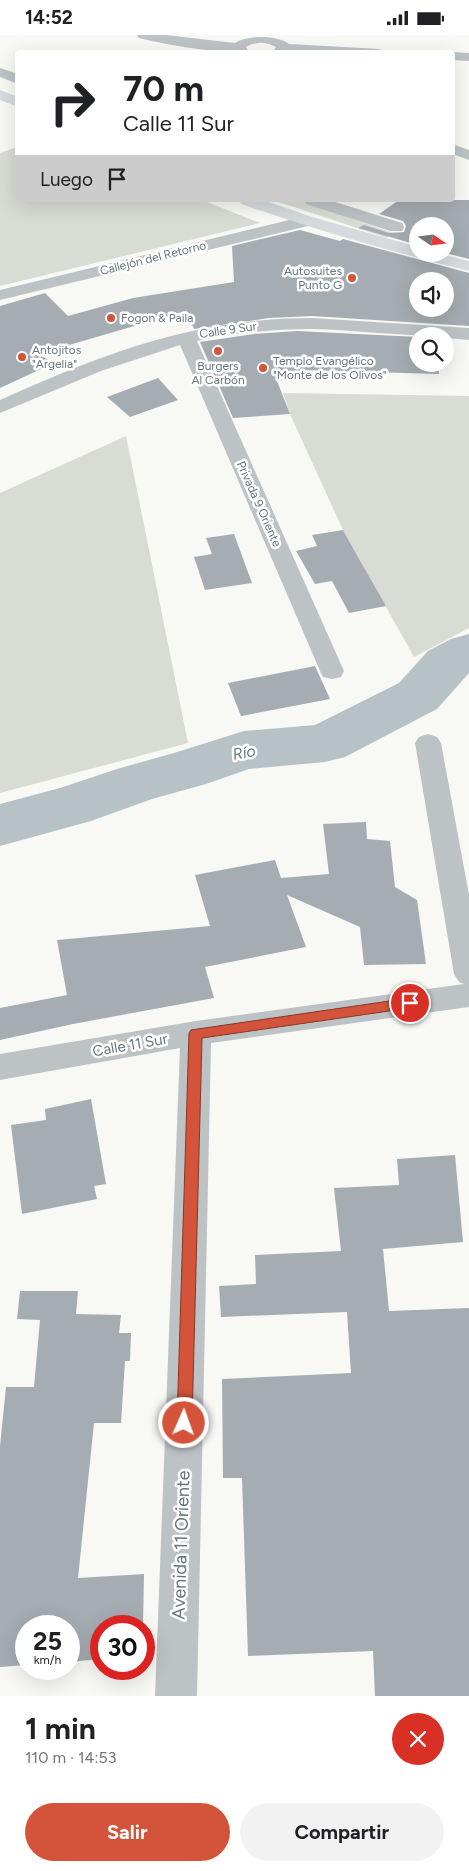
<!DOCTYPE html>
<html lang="es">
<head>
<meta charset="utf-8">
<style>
  :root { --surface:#fff; --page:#f2f2f2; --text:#202124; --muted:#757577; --accent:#d3543a }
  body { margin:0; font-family:Figtree,sans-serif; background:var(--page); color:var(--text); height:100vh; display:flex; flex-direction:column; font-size:19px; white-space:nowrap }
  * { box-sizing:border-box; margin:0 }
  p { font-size:16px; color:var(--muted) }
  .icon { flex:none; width:28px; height:28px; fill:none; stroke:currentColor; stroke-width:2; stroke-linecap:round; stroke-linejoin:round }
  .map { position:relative; height:1661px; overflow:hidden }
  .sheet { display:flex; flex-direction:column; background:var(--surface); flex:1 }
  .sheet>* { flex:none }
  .guide { position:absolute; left:15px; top:15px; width:440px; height:152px; border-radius:5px; box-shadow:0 5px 20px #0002; background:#fff; color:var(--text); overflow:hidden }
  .needle { width:32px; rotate:104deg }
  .tools { position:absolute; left:409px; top:182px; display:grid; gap:10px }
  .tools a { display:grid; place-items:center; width:45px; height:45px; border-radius:50%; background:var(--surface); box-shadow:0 5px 20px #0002; font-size:25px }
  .speed { position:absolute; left:15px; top:1580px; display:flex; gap:10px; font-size:25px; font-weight:700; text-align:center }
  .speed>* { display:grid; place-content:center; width:65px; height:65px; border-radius:50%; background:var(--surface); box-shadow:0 5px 20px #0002; line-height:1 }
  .speed small { font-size:12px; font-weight:400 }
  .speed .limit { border:8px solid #d22; background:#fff; color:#111 }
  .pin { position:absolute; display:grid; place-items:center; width:42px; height:42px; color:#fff; margin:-21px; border:2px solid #fff; border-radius:50%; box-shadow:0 1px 5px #0007 }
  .me { position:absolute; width:55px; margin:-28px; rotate:2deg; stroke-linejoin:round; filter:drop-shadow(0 0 4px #0008) }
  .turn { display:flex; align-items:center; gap:18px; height:105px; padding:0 25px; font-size:22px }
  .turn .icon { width:65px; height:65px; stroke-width:2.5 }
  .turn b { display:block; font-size:35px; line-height:42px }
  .then { display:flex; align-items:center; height:48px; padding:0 25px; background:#0003; gap:10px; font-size:19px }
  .round { display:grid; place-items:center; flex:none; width:52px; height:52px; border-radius:26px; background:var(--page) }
  .summary { display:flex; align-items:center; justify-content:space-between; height:85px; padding:0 25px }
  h1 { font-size:30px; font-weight:700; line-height:38px }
  .button { display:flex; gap:10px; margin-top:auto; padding:10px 25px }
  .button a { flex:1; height:58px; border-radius:30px; background:var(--accent); color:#fff; font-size:20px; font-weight:700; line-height:58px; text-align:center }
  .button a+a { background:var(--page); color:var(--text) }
  .status { display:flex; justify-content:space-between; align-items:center; height:35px; padding:0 25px; background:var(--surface); direction:ltr }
  .status svg { height:14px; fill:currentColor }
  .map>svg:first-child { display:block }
  .green { fill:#d8dcd5 }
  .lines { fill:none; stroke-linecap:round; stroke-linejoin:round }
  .river { fill:#b6c2c5; fill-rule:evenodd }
  .building { fill:#a5adb2; fill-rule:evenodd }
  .street { fill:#bdc2c5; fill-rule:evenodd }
  .primary { fill:#d6dadd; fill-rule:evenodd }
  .route { fill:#d3543a; stroke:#893726 }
  .poi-dot { fill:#d3543a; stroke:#fff; stroke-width:2 }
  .labels { text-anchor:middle; stroke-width:5; stroke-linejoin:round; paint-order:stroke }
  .far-street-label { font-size:12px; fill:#66757d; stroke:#fff }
  .far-poi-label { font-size:12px; fill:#66757d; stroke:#fff; text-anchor:start }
  .street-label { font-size:15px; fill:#66757d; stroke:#fff }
  .water-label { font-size:16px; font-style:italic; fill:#667a7f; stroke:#fff }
  .near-street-label { font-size:18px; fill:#66757d; stroke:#fff }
</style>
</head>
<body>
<div class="status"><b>14:52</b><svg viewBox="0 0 49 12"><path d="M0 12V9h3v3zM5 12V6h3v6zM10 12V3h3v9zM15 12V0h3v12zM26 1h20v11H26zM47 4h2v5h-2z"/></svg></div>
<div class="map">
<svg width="469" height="1661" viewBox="0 0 469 1661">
  <rect width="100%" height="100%" fill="#f8f8f5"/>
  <path class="green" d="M 17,112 L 18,165 L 202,165 L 260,188 L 0,251 L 0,118 Z
    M 273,165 L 298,165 L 393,198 L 387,203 Z
    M 283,358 L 469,361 L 469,593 L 414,622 L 343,495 L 290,379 Z
    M 126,401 L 188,708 L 0,758 L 0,458 Z"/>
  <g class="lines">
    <path class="river" d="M 469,599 L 469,638 L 437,674 L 345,722 L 325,727 L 249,734 L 206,749 L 152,764 L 91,786 L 0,811 L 0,769 L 60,753 L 117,734 L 174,718 L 244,696 L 315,690 L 399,648 L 428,616 L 451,604 Z"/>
  </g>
  <path class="building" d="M 399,165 L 469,165 L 469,224 L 445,218 L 445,191 L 418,191 L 418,210 L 358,193 L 364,190 L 389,198 L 404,197 L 406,191 L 403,186 L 379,179 Z
    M 300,195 L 340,206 L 343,204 L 469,238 L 469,291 L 312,281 L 269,283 L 194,294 L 186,276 L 38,319 L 54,328 L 0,353 L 0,271 L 45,258 L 68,281 L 133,263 L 234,247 L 232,211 ZM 418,246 L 445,246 L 445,274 L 418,274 Z
    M 297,296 L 418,302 L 418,329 L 438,329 L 439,339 L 300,335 L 304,343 L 277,346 L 290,379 L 233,383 L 200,307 L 254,299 Z
    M 158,343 L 178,365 L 130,382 L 107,362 Z
    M 343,495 L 358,522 L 386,571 L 349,578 L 332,546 L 315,549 L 296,516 L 317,511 L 312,500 Z
    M 234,499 L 252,548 L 205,555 L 194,522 L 212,519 L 206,503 Z
    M 315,631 L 330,664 L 241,681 L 228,648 Z
    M 366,787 L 367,804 L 390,806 L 395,852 L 417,865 L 426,929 L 364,930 L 360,892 L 287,860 L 306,912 L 205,932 L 214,963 L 73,989 L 0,1005 L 0,973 L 67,960 L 57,905 L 210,891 L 195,840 L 275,825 L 281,843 L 329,839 L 323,789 Z
    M 91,1064 L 106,1149 L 94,1151 L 97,1164 L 22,1179 L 11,1090 L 46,1085 L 45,1074 Z
    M 455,1120 L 463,1207 L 383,1214 L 389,1276 L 469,1273 L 469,1661 L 375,1661 L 373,1616 L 248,1621 L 242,1443 L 223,1443 L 222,1344 L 351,1338 L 347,1277 L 221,1282 L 219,1251 L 256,1249 L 255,1220 L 341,1216 L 334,1153 L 399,1150 L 397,1124 Z
    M 20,1256 L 78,1256 L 76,1279 L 121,1280 L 119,1298 L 131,1298 L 130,1326 L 125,1326 L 121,1388 L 94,1388 L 78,1543 L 144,1539 L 143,1591 L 101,1591 L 101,1624 L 69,1627 L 69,1591 L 26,1591 L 26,1630 L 0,1632 L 0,1411 L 6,1352 L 34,1352 L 40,1285 L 17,1284 Z"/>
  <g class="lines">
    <path class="street" d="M 137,0 L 166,0 L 235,8 C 248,0 277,0 289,9 L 380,14 L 387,18 L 272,18 L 276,12 C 266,7 256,6 246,12 L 250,18 C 218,18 171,11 139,3 Z
      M 452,17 L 469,18 L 469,26 L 452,25 L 452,18 L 449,18 Z
      M 0,33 L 18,39 L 18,49 L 0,42 Z
      M 452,109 L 469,115 L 469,125 L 452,119 Z
      M 304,165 L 329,165 L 402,188 L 404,192 L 402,196 L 390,196 L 306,169 Z
      M 306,181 L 312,182 L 314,186 L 312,190 L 0,265 L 0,255 Z
      M 312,283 L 469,293 L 469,305 L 445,303 L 445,301 C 400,301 356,295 311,294 C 272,294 235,298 197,306 L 344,636 L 341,642 L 332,644 L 323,642 L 320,636 L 180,310 L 101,336 L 0,378 L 0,365 C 105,318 196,283 312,283 Z
      M 428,699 L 437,702 L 441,708 L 469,860 L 469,972 L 211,1008 L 197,1661 L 155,1661 L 180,1013 L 0,1045 L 0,1019 L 196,986 L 464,949 L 459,947 L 454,939 L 415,708 L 419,702 Z"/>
    <path class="primary" d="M 0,55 L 18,62 L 18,72 L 0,65 Z
      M 239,165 L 263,165 L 312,182 L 418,212 L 418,219 L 440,219 L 469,226 L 469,236 C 392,217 316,195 241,169 Z"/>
  </g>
  <path class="route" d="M 410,963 L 415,965 L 417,968 L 415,972 L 410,973 L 202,1003 L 192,1388 L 189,1393 L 184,1396 L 179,1393 L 177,1388 L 189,998 L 191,995 Z"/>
  <g class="poi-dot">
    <circle cx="352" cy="243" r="5"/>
    <circle cx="111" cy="283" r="5"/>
    <circle cx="218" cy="316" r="5"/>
    <circle cx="22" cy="322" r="5"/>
    <circle cx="263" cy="333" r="5"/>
  </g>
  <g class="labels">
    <g class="far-street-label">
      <text transform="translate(153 223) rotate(-14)" y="4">Callejón del Retorno</text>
      <text transform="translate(228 295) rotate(-8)" y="4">Calle 9 Sur</text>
      <text transform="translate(259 469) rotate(66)" y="4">Privada 9 Oriente</text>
    </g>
    <g class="far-poi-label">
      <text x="342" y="240" text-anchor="end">Autosuites<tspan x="342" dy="14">Punto G</tspan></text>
      <text x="121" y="287">Fogon &amp; Paila</text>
      <text x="32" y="319">Antojitos<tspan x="32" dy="14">"Argelia"</tspan></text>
      <text x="273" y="330">Templo Evangélico<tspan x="273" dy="14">"Monte de los Olivos"</tspan></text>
      <text x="218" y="335" text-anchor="middle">Burgers<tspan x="218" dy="14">Al Carbón</tspan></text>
    </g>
    <g class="street-label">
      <text transform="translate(130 1010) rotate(-10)" y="5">Calle 11 Sur</text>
    </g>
    <g class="water-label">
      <text transform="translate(244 717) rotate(-11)" y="6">Río</text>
    </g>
    <g class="near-street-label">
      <text transform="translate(181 1510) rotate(-88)" y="6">Avenida 11 Oriente</text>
    </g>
  </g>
</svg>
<div class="tools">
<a><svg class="needle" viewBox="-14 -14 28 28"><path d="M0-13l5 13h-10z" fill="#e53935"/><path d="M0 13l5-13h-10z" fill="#757577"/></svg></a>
<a><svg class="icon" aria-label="sound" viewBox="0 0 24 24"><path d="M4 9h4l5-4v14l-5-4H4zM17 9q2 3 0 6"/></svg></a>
<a><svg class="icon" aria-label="search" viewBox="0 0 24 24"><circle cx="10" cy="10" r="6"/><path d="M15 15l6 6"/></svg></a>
</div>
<div class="speed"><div>25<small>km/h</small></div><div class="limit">30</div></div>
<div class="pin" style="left:410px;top:968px;background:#d93025"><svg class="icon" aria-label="arrive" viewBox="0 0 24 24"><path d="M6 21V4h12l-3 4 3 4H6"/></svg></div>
<svg class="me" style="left:184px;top:1388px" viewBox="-20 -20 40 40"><circle r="17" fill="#d3543a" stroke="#fff" stroke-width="3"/><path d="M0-11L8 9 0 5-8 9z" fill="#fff"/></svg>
<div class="guide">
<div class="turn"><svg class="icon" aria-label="right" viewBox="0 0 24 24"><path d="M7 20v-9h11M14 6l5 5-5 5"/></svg><div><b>70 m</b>Calle 11 Sur</div></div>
<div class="then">Luego<svg class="icon" aria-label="arrive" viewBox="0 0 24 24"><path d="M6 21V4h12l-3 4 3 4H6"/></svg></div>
</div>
</div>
<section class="sheet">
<div class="summary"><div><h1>1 min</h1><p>110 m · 14:53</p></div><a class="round" style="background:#d93025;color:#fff"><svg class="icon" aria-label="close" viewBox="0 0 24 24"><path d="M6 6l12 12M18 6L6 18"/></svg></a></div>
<div class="button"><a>Salir</a><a>Compartir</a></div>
</section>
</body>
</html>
